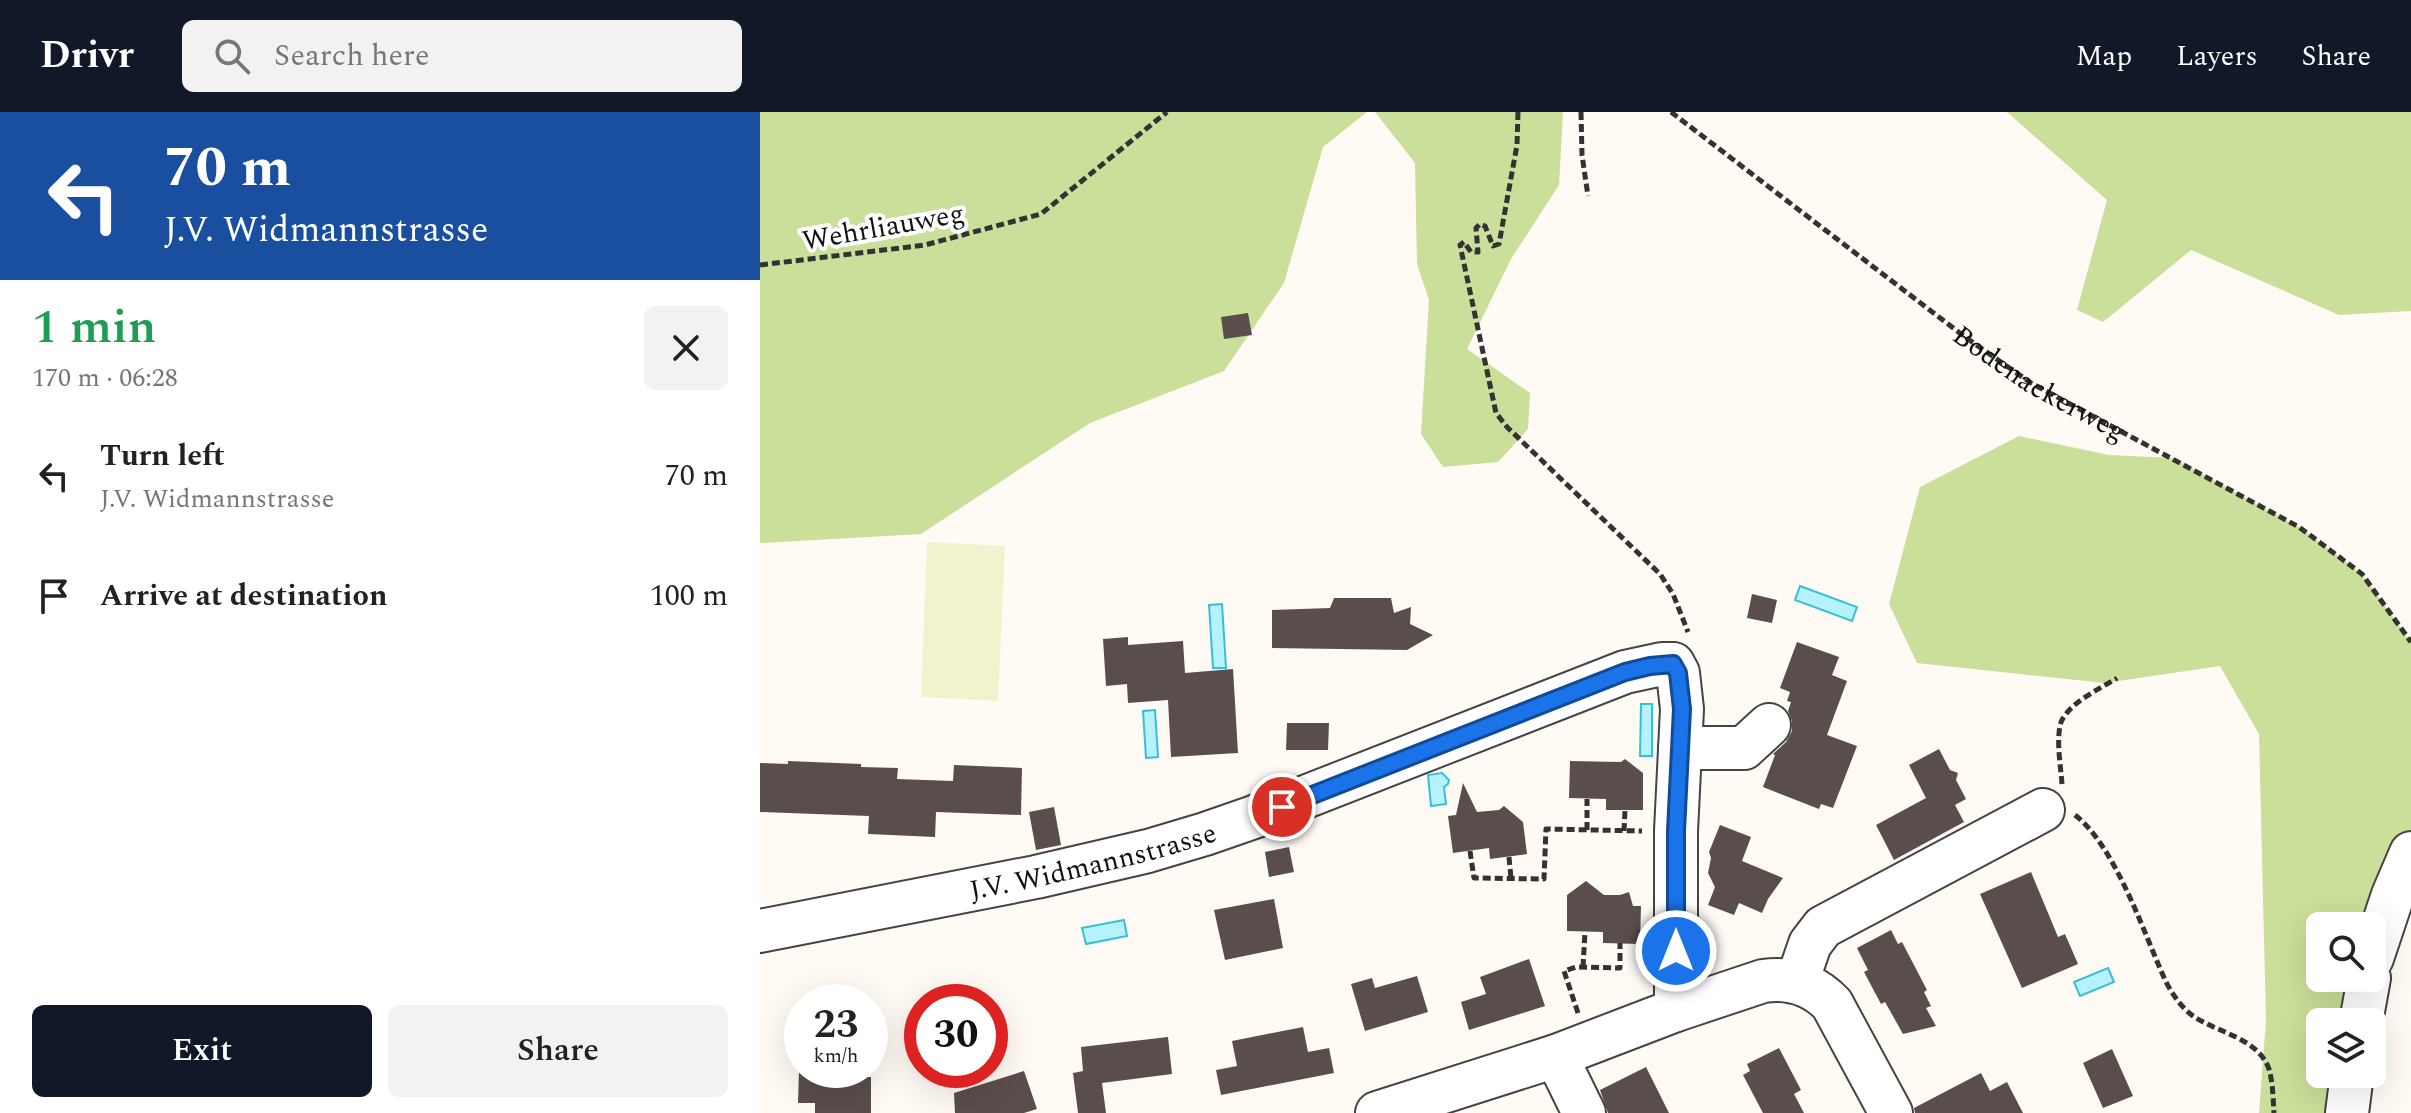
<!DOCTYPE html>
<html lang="en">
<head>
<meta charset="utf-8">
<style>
  :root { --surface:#fff; --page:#f2f2f2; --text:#222; --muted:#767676; --accent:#111827 }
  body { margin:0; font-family:Spectral,serif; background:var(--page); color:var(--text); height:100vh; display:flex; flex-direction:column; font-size:30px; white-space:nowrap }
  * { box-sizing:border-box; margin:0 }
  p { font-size:26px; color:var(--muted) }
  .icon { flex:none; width:44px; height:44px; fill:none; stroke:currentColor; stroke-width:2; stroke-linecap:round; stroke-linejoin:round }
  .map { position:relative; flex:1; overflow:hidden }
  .drawer { display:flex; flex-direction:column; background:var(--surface); width:760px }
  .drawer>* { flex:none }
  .hud { background:#1a4fa0; color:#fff; overflow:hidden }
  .fabs { position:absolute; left:1546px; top:800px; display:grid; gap:16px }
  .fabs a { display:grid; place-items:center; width:80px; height:80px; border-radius:12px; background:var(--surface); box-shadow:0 8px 32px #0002; font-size:40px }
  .speed { position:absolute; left:24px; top:872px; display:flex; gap:16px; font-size:40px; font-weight:700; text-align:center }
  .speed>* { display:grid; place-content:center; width:104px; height:104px; border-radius:50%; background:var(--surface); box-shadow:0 8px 32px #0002; line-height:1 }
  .speed small { font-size:20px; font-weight:400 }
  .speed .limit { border:12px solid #d22; background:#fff; color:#111 }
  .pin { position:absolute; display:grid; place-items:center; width:68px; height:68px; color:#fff; margin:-34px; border:4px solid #fff; border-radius:50%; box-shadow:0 2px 8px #0007 }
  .me { position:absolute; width:88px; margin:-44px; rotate:0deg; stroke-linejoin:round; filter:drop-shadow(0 0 6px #0008) }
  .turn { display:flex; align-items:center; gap:28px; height:168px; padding:0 32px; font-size:36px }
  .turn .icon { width:104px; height:104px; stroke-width:2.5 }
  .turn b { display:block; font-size:56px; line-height:68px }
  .round { display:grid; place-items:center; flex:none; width:84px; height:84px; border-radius:12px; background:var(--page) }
  .overview { display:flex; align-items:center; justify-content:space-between; height:136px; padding:0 32px }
  h1 { font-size:48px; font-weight:600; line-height:60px; color:#1e9e55 }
  .action { display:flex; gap:16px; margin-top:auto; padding:16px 32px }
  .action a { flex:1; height:92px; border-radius:12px; background:var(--accent); color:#fff; font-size:32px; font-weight:600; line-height:92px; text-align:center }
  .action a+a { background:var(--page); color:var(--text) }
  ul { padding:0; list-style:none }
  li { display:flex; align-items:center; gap:24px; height:120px; padding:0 32px }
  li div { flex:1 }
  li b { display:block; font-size:30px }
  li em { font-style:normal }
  header { display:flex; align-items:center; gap:48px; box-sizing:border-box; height:112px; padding:0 40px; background:var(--accent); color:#fff }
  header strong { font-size:38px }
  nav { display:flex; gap:44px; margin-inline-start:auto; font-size:28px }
  .search { width:560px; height:72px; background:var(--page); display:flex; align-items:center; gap:20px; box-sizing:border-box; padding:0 28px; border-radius:12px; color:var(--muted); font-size:30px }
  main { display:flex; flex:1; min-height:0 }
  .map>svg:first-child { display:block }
  .forest { fill:#cadf99 }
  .pitch { fill:#f0f3cd }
  .water { fill:#b6f2fa; stroke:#38bfd5; stroke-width:2 }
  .building { fill:#5a4e4c }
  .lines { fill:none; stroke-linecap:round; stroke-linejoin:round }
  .minor-casing { stroke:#444; stroke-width:46 }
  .path { stroke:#333; stroke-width:5; stroke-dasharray:8 4; stroke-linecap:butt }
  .minor { stroke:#fff; stroke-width:42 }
  .route-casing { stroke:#114b97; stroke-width:20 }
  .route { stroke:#1a73e8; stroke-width:14 }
  .labels { text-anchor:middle; stroke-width:8; stroke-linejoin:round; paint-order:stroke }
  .street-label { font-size:28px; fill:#111; stroke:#fff }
</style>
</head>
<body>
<header>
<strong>Drivr</strong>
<div class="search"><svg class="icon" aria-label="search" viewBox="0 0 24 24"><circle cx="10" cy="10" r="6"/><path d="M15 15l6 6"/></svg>Search here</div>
<nav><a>Map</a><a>Layers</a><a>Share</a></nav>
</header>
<main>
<section class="drawer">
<div class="hud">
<div class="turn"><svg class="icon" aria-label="left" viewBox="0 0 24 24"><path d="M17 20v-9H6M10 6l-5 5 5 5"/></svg><div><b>70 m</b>J.V. Widmannstrasse</div></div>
</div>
<div class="overview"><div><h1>1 min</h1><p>170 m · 06:28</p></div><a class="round"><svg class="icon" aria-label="close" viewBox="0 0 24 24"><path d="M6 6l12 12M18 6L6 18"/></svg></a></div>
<ul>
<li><svg class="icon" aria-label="left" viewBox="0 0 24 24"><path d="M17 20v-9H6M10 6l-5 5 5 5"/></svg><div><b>Turn left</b><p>J.V. Widmannstrasse</p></div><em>70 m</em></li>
<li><svg class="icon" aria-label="arrive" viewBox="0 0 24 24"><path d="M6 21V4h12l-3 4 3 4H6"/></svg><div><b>Arrive at destination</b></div><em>100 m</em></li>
</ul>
<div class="action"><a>Exit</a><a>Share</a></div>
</section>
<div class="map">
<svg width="1651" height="1001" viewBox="0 0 1651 1001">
  <rect width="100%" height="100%" fill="#fffaf4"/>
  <path class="forest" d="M 0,0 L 607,0 L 563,35 L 524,171 L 464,259 L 330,311 L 161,422 L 0,431 Z
    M 615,0 L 803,0 L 799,73 L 751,147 L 707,237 L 770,281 L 768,317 L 738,350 L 683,355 L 661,322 L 669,188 L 657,152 L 655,51 Z
    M 1247,0 L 1651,0 L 1651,199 L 1579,203 L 1431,138 L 1343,210 L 1317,198 L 1347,88 Z
    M 1259,324 L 1349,343 L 1413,346 L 1539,415 L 1602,462 L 1651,530 L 1651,755 L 1612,814 L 1560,814 L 1560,866 L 1609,866 L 1596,910 L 1560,910 L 1560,962 L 1580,962 L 1569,1001 L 1499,1001 L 1506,908 L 1499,622 L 1460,554 L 1345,571 L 1157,551 L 1129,492 L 1160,375 Z"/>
  <path class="pitch" d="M 167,430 L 245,434 L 238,589 L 161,585 Z"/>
  <path class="water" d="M 1040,474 L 1097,495 L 1092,509 L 1035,488 Z
    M 462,492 L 466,556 L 453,556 L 449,493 Z
    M 881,592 L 892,592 L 892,644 L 880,644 Z
    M 395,598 L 398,645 L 386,646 L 383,599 Z
    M 682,661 L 689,668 L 688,672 L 684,675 L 686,692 L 671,694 L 668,663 Z
    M 364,808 L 367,824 L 326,832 L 322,816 Z
    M 1348,856 L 1354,870 L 1320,884 L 1314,870 Z"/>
  <path class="building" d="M 488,201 L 492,223 L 464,227 L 461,205 Z
    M 992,482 L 1017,488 L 1012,511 L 987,506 Z
    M 574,486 L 631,486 L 634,501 L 651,495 L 650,512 L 673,523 L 647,538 L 512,536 L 512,498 L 570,496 Z
    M 368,525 L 368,533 L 423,529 L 425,561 L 473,557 L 478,641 L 411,645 L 408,588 L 368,591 L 367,572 L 346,574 L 343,527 Z
    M 1037,530 L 1079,545 L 1072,563 L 1087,569 L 1067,623 L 1097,634 L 1073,696 L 1061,692 L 1059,697 L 1003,675 L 1015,643 L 1013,642 L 1026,630 L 1032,619 L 1032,609 L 1028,599 L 1031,590 L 1027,589 L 1030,580 L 1020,576 Z
    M 527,611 L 569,611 L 568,638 L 526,638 Z
    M 1179,637 L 1190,658 L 1198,661 L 1196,668 L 1206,687 L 1195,693 L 1204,710 L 1134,748 L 1116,713 L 1166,686 L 1149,653 Z
    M 865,647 L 883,661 L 883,698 L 846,698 L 846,687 L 809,686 L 810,649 L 861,650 Z
    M 28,649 L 101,652 L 101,655 L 138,656 L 137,667 L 193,669 L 194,653 L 262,656 L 261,703 L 176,700 L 175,725 L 108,722 L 109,704 L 0,700 L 0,651 L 28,652 Z
    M 703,671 L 717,700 L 739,698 L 744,694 L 763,710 L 767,742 L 730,747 L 729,736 L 693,741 L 688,704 L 696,703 Z
    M 294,695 L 301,733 L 276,738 L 269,700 Z
    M 960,713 L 991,725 L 982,749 L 1023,766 L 1008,787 L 1002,801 L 979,791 L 974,803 L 948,793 L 955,775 L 948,761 L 951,746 L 949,740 Z
    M 529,735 L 534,760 L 509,765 L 505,740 Z
    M 1271,760 L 1298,825 L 1305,822 L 1318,852 L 1262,876 L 1220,782 Z
    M 826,769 L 844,783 L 860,783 L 869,780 L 873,794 L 881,794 L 880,832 L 843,831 L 843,820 L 807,819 L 807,783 Z
    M 514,787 L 523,836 L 465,848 L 454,798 Z
    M 1131,818 L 1138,832 L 1142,830 L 1167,878 L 1164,880 L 1171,894 L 1166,896 L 1176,914 L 1143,922 L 1125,890 L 1121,892 L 1104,860 L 1108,858 L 1097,836 Z
    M 769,847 L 785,894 L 709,918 L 701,890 L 726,882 L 720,865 Z
    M 657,864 L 668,900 L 605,919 L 591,872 L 612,866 L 615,876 Z
    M 543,915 L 548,940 L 569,936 L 574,961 L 461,983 L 456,958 L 477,954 L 472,929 Z
    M 408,925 L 412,962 L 342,971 L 346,1001 L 318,1001 L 313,961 L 323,959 L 321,935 Z
    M 1019,936 L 1041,978 L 1034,982 L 1044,1001 L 1003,1001 L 983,963 L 990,959 L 987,952 Z
    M 1352,937 L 1373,984 L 1343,996 L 1323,951 Z
    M 886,955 L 909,1001 L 848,1001 L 840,978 Z
    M 39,958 L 63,958 L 63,965 L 111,965 L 111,1001 L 55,1001 L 55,991 L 38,991 Z
    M 264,959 L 277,997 L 264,1001 L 195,1001 L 194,981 Z
    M 1221,961 L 1230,979 L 1247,970 L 1263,1001 L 1155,1001 L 1154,996 Z"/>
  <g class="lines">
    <defs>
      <g id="minor">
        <path d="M 913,552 L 918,561 L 922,597 L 916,719 L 916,898"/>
        <path d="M 920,636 L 984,636 L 1009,613"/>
        <path id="s2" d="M 0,819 L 276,765 L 388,739 L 445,722 L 494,705 L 865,560 L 902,552 L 913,552"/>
        <path d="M 1612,846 L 1633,783 L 1651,741"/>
        <path d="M 1037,870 L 1050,832 L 1063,815 L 1283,698"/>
        <path d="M 1601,910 L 1609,866"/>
        <path d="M 796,944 L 824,1001"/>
        <path d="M 617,1001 L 796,944 L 916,898 L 1003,869 C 1030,865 1053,872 1072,892 L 1131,1001"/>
        <path d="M 1587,1001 L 1592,962"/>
      </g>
    </defs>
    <use href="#minor" class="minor-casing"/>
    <g class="path">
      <path d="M 758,0 L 757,33 L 739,132 L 733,134 L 725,114 L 720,112 L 716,116 L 718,140 L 711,140 L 704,130 L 700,133 L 736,301 L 747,315 L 900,462 L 913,482 L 928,520"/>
      <path d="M 821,0 L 822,43 L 828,84"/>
      <path id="s1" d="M 911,0 L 1205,225 L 1271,271 L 1539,415 L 1602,462 L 1651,530"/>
      <path d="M 0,153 L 165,133 L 281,102 L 407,0"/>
      <path d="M 1302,672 C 1301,656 1295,623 1302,608 C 1312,589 1340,577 1357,566"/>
      <path d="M 1315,703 C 1356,735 1384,822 1406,870 C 1413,883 1421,895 1433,904 C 1458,921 1498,926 1509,957 C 1513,971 1513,987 1514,1001"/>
      <path d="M 827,718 L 827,687"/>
      <path d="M 864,719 L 865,698"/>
      <path d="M 710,739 L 714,766 L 784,767 L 786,717 L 882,719"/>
      <path d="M 749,745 L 751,766"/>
      <path d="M 823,855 L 825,820"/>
      <path d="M 818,901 L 804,859 L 816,855 L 860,856 L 860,831"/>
    </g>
    <use href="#minor" class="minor"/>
  </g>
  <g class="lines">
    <defs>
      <path id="route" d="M 522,695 L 865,560 L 890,554 L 913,552 L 918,561 L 922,597 L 916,719 L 916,839"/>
    </defs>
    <use href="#route" class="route-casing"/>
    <use href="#route" class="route"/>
  </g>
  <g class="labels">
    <g class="street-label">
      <text transform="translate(123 114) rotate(-10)" y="10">Wehrliauweg</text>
      <text dy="10" stroke="none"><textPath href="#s1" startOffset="458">Bodenackerweg</textPath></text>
      <text dy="10" stroke="none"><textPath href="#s2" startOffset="340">J.V. Widmannstrasse</textPath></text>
    </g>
  </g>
</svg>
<div class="fabs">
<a><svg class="icon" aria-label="search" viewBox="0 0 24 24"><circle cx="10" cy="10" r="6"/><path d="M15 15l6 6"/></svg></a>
<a><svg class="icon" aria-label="layers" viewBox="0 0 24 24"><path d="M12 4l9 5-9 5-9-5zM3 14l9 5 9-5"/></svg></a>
</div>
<div class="speed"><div>23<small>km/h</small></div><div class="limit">30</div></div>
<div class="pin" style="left:522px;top:695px;background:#d93025"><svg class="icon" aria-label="arrive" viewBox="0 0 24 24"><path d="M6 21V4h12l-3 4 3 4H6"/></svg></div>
<svg class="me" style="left:916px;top:839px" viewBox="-20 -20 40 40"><circle r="17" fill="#1a73e8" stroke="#fff" stroke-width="3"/><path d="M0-11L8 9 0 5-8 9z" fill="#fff"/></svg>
</div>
</main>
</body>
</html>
